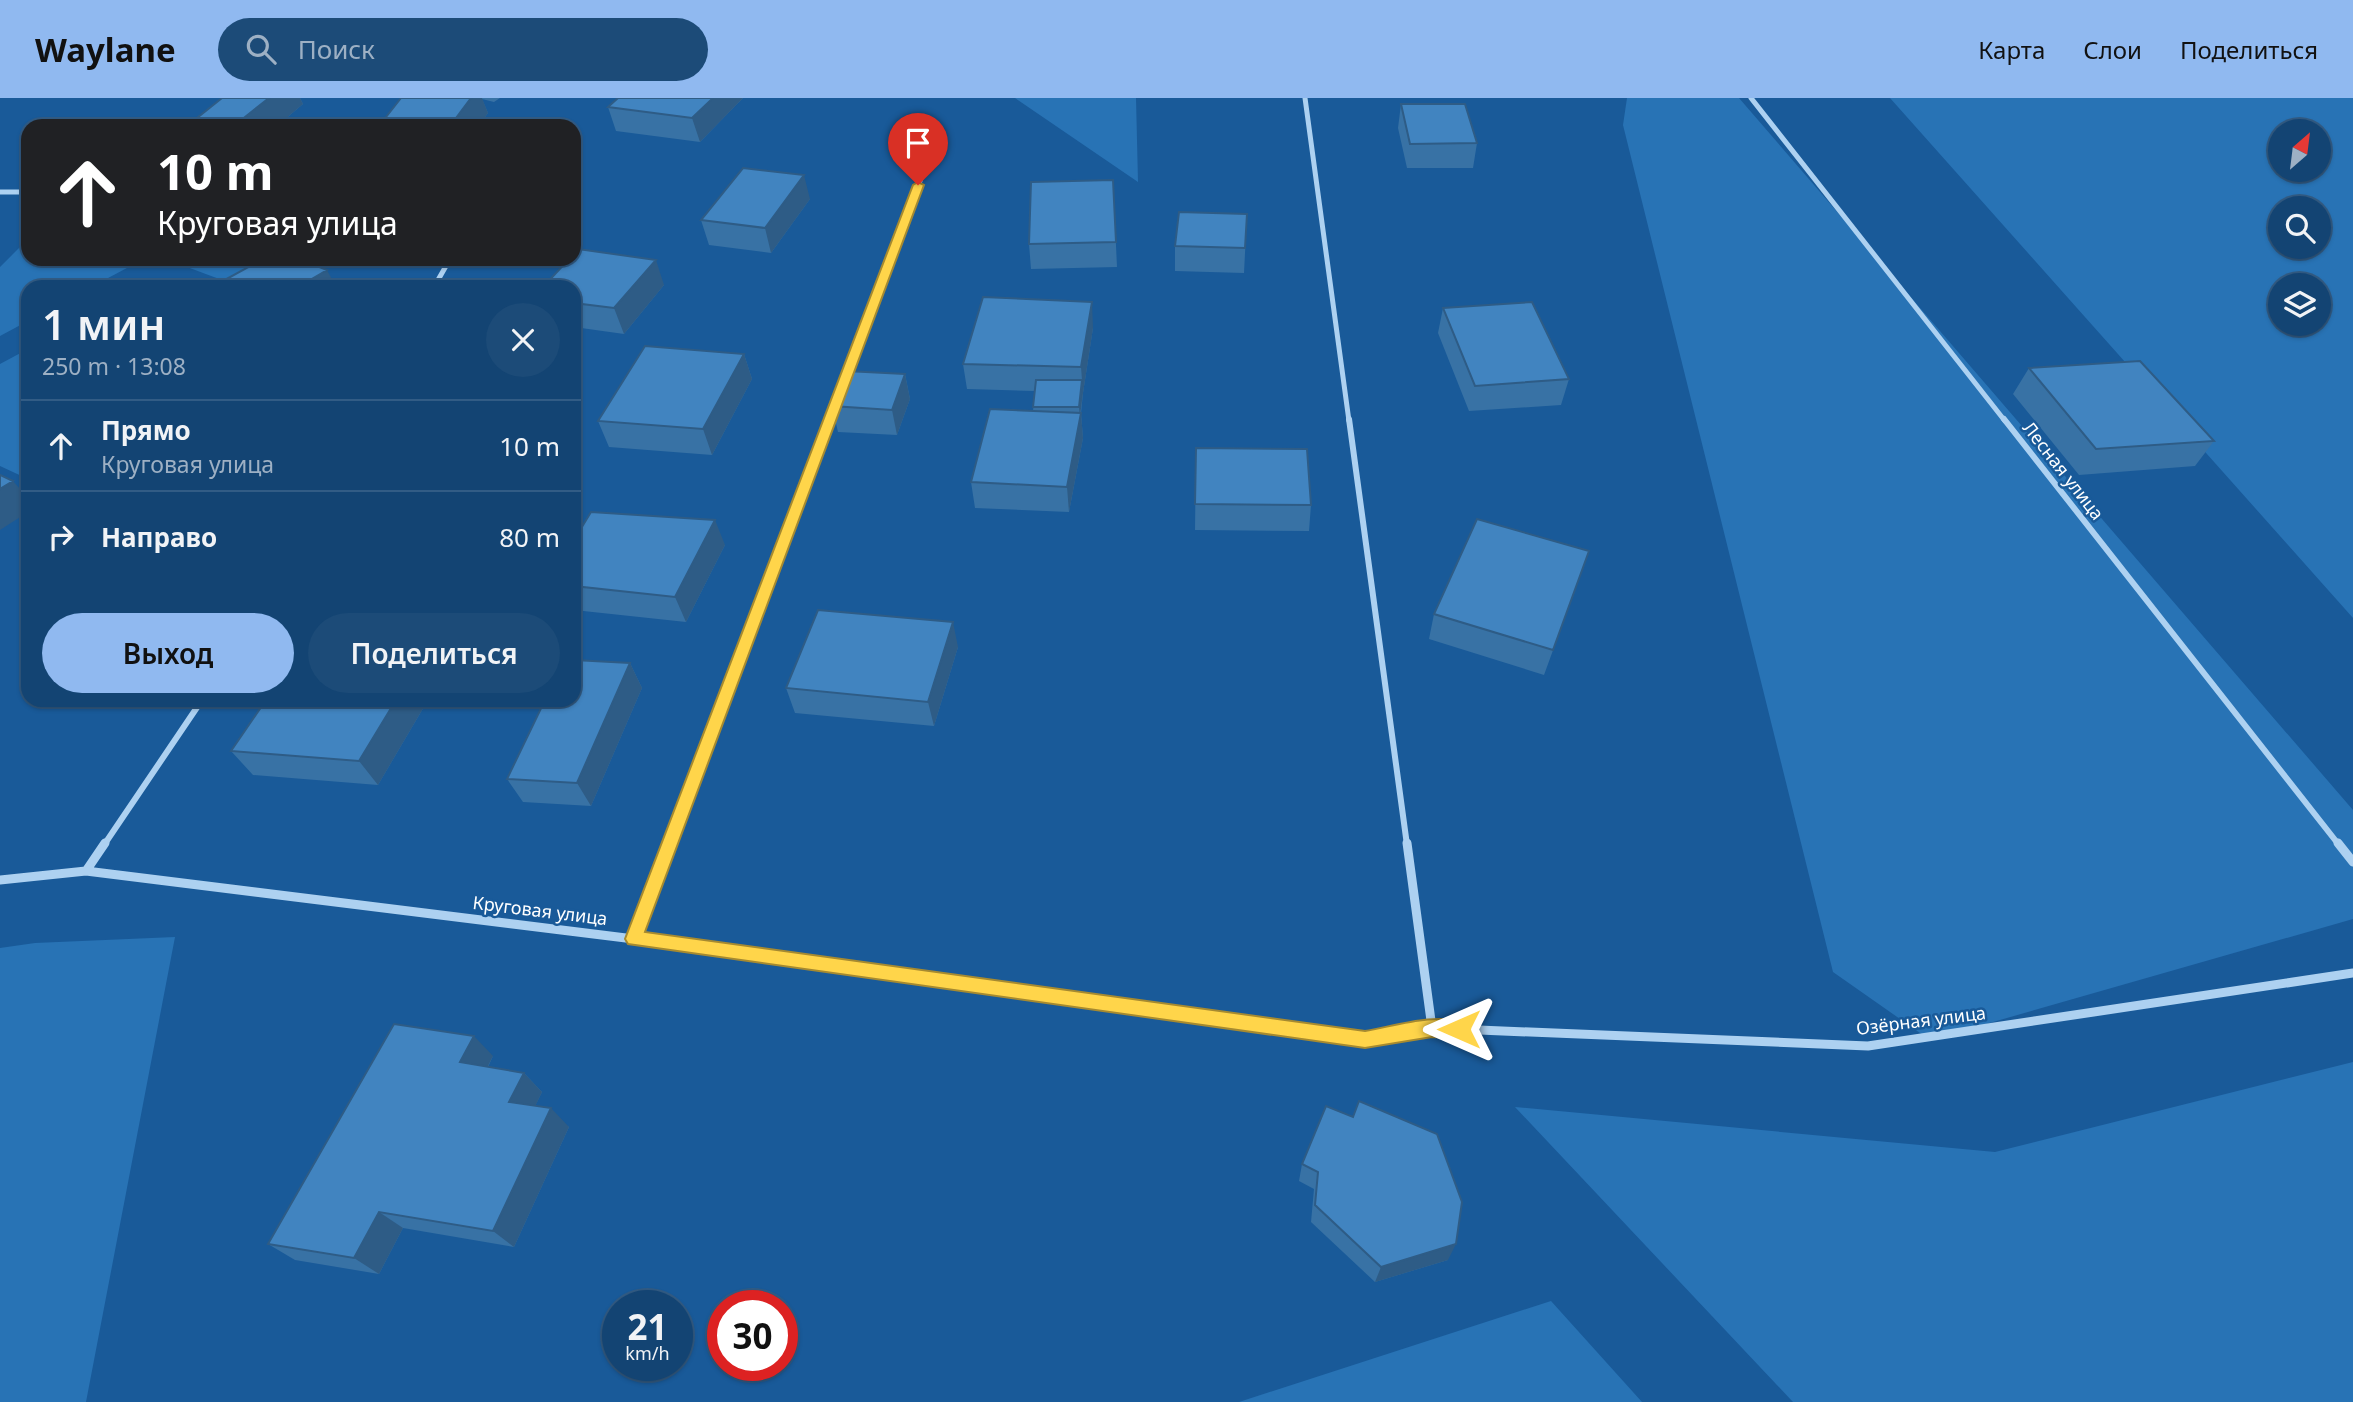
<!DOCTYPE html>
<html lang="ru">
<head>
<meta charset="utf-8">
<style>
  :root { --surface:#134473; --page:#1c4b78; --text:#f1f3f6; --muted:#9db0c4; --line:#325c85; --accent:#90b9f0 }
  body { margin:0; font-family:"Noto Sans",sans-serif; background:var(--page); color:var(--text); height:100vh; display:flex; flex-direction:column; font-size:26px; white-space:nowrap }
  * { box-sizing:border-box; margin:0 }
  p { font-size:23px; color:var(--muted) }
  .icon { flex:none; width:38px; height:38px; fill:none; stroke:currentColor; stroke-width:2; stroke-linecap:round; stroke-linejoin:round }
  .map { position:relative; flex:1; overflow:hidden }
  .details { position:absolute; left:21px; top:182px; width:560px; height:427px; display:flex; flex-direction:column; background:var(--surface); border-radius:21px; box-shadow:0 2px 5px #0004,0 0 0 2px var(--line) }
  .details>* { flex:none }
  .banner { position:absolute; left:21px; top:21px; width:560px; height:147px; border-radius:21px; box-shadow:0 2px 5px #0004,0 0 0 2px var(--line); background:#202124; color:#fff; overflow:hidden }
  .needle { width:46px; rotate:28deg }
  .buttons { position:absolute; left:2268px; top:21px; display:grid; gap:14px }
  .buttons a { display:grid; place-items:center; width:63px; height:63px; border-radius:50%; background:var(--surface); box-shadow:0 2px 5px #0004,0 0 0 2px var(--line); font-size:35px }
  .speed { position:absolute; left:602px; top:1192px; display:flex; gap:14px; font-size:35px; font-weight:700; text-align:center }
  .speed>* { display:grid; place-content:center; width:91px; height:91px; border-radius:50%; background:var(--surface); box-shadow:0 2px 5px #0004,0 0 0 2px var(--line); line-height:1 }
  .speed small { font-size:18px; font-weight:400 }
  .speed .limit { border:10px solid #d22; background:#fff; color:#111 }
  .pin { position:absolute; display:grid; place-items:center; width:60px; height:60px; color:#fff; margin:-72px -30px; border-radius:50% 50% 50% 0; rotate:-45deg; box-shadow:0 0 7px #0007 }
  .pin .icon { rotate:45deg }
  .me { position:absolute; width:77px; margin:-38px; rotate:270deg; stroke-linejoin:round; filter:drop-shadow(0 0 5px #0008) }
  .turn { display:flex; align-items:center; gap:24px; height:147px; padding:0 21px; font-size:32px }
  .turn .icon { width:91px; height:91px; stroke-width:2.5 }
  .turn b { display:block; font-size:49px; line-height:60px }
  .round { display:grid; place-items:center; flex:none; width:74px; height:74px; border-radius:37px; background:var(--page) }
  .summary { display:flex; align-items:center; justify-content:space-between; height:119px; padding:0 21px }
  h1 { font-size:42px; font-weight:600; line-height:52px }
  .action { display:flex; gap:14px; margin-top:auto; padding:14px 21px }
  .action a { flex:1; height:80px; border-radius:42px; background:var(--accent); color:#111; font-size:28px; font-weight:600; line-height:80px; text-align:center }
  .action a+a { background:var(--page); color:var(--text) }
  ul { padding:0; list-style:none }
  li { display:flex; align-items:center; gap:21px; height:91px; padding:0 21px; border-top:2px solid var(--line) }
  li div { flex:1 }
  li b { display:block; font-size:26px }
  li em { font-style:normal }
  header { display:flex; align-items:center; gap:42px; box-sizing:border-box; height:98px; padding:0 35px; background:var(--accent); color:#111 }
  header strong { font-size:33px }
  nav { display:flex; gap:38px; margin-inline-start:auto; font-size:24px }
  .search { width:490px; height:63px; background:var(--page); display:flex; align-items:center; gap:18px; box-sizing:border-box; padding:0 24px; border-radius:38px; color:var(--muted); font-size:26px }
  .map>svg:first-child { display:block }
  .green { fill:#2873b5; fill-rule:evenodd }
  .lines { fill:none; stroke-linecap:round; stroke-linejoin:round }
  .minor-far2 { stroke:#add1f1; stroke-width:5 }
  .minor-far1 { stroke:#add1f1; stroke-width:6 }
  .minor { stroke:#add1f1; stroke-width:9 }
  .wall { fill:#3872a5 }
  .shaded-wall { fill:#2e5c86 }
  .building { fill:#4184c0; stroke:#2e5c86; stroke-width:2 }
  .route { fill:#ffd54a; stroke:#a68a30; stroke-width:2 }
  .labels { text-anchor:middle; stroke-width:5; stroke-linejoin:round; paint-order:stroke }
  .street-label { font-size:18px; fill:#fff; stroke:#195a99 }
</style>
</head>
<body>
<header>
<strong>Waylane</strong>
<div class="search"><svg class="icon" aria-label="search" viewBox="0 0 24 24"><circle cx="10" cy="10" r="6"/><path d="M15 15l6 6"/></svg>Поиск</div>
<nav><a>Карта</a><a>Слои</a><a>Поделиться</a></nav>
</header>
<div class="map">
<svg width="2353" height="1304" viewBox="0 0 2353 1304">
  <rect width="100%" height="100%" fill="#195a99"/>
  <path class="green" d="M 1015,0 L 1136,0 L 1138,84 Z
    M 1627,0 L 1739,0 L 2353,712 L 2353,821 L 1930,942 L 1833,874 L 1623,27 Z
    M 1890,0 L 2353,0 L 2353,520 ZM 2280,33 L 2319,33 L 2319,72 L 2280,72 ZM 2280,110 L 2319,110 L 2319,149 L 2280,149 ZM 2280,187 L 2319,187 L 2319,226 L 2280,226 Z
    M 28,141 L 28,161 L 144,161 L 91,189 L 28,189 L 28,223 L 0,238 L 0,169 Z
    M 201,161 L 306,161 L 230,185 L 187,169 Z
    M 28,251 L 28,381 L 0,368 L 0,266 Z
    M 175,839 L 86,1304 L 0,1304 L 0,850 L 35,845 Z
    M 2353,964 L 2353,1304 L 1793,1304 L 1515,1009 L 1995,1054 Z
    M 1551,1203 L 1642,1304 L 1239,1304 Z"/>
  <g class="lines">
    <path class="minor-far2" d="M 1305,0 L 1349,323
      M 1751,0 L 2005,323
      M 0,94 L 28,94
      M 434,189 L 450,161
      M 846,280 L 938,35
      M 829,323 L 836,304"/>
    <path class="minor-far1" d="M 1349,321 L 1407,747
      M 2004,321 L 2339,747
      M 104,747 L 202,602
      M 669,747 L 830,321"/>
    <path class="minor" d="M 1407,745 L 1432,930
      M 2338,745 L 2353,764
      M 86,773 L 105,745
      M 0,782 L 86,773 L 634,841 L 1365,942 L 1432,930 L 1868,948 L 2353,875
      M 634,841 L 670,745"/>
  </g>
  <path class="wall" d="M 222,0 L 300,0 L 303,6 L 277,28 L 202,28 L 197,20 Z
    M 401,0 L 500,0 L 494,4 L 482,1 L 488,15 L 478,28 L 379,28 Z
    M 618,0 L 743,0 L 700,44 L 616,33 L 608,9 Z
    M 1401,6 L 1477,45 L 1473,70 L 1407,70 L 1398,30 Z
    M 1113,82 L 1117,169 L 1031,171 L 1029,146 Z
    M 810,101 L 771,155 L 709,147 L 701,122 Z
    M 1247,116 L 1244,175 L 1175,173 L 1175,148 Z
    M 664,187 L 624,236 L 574,229 L 574,189 Z
    M 1443,210 L 1569,281 L 1561,307 L 1469,313 L 1438,235 Z
    M 1093,230 L 1083,295 L 1081,315 L 1083,340 L 1069,414 L 975,410 L 971,384 L 1033,313 L 1035,293 L 967,291 L 963,266 Z
    M 744,256 L 752,281 L 712,357 L 609,349 L 598,323 Z
    M 2029,270 L 2214,343 L 2195,368 L 2079,377 L 2013,296 Z
    M 905,276 L 910,301 L 897,337 L 838,334 L 832,308 Z
    M 1196,350 L 1311,407 L 1309,433 L 1195,432 Z
    M 574,442 L 725,447 L 686,524 L 574,512 Z
    M 1580,478 L 1544,577 L 1429,541 L 1434,516 Z
    M 958,549 L 934,628 L 795,615 L 786,590 Z
    M 630,565 L 642,590 L 591,708 L 523,704 L 507,681 Z
    M 266,602 L 428,602 L 378,687 L 253,677 L 231,653 Z
    M 493,958 L 488,969 L 524,975 L 542,994 L 535,1008 L 569,1029 L 514,1149 L 403,1130 L 379,1176 L 295,1162 L 268,1146 Z
    M 1326,1008 L 1448,1162 L 1375,1184 L 1311,1124 L 1314,1091 L 1299,1083 L 1302,1066 Z"/>
  <path class="shaded-wall" d="M 269,0 L 300,0 L 303,6 L 277,28 L 243,28 L 240,23 Z
    M 471,0 L 482,0 L 488,15 L 478,28 L 450,28 Z
    M 713,0 L 743,0 L 700,44 L 692,20 Z
    M 804,77 L 810,101 L 771,155 L 765,130 Z
    M 656,162 L 664,187 L 624,236 L 614,210 Z
    M 327,172 L 336,189 L 298,189 Z
    M 1092,204 L 1093,230 L 1083,295 L 1080,318 L 1081,315 L 1083,340 L 1069,414 L 1067,389 L 1080,321 L 1079,309 L 1082,282 L 1081,269 Z
    M 744,256 L 752,281 L 712,357 L 703,331 Z
    M 905,276 L 910,301 L 897,337 L 892,312 Z
    M 13,383 L 28,400 L 28,414 L 0,432 L 0,391 Z
    M 715,422 L 725,447 L 686,524 L 675,499 Z
    M 953,524 L 958,549 L 934,628 L 928,604 Z
    M 630,565 L 642,590 L 591,708 L 577,685 Z
    M 396,602 L 428,602 L 378,687 L 359,663 Z
    M 474,938 L 493,958 L 480,984 L 460,964 Z
    M 524,975 L 542,994 L 528,1023 L 509,1004 Z
    M 551,1010 L 569,1029 L 514,1149 L 493,1133 Z
    M 379,1114 L 403,1130 L 379,1176 L 354,1160 Z
    M 1456,1146 L 1448,1162 L 1375,1184 L 1381,1169 Z"/>
  <path class="building" d="M 222,0 L 269,0 L 240,23 L 197,20 Z
    M 401,0 L 471,0 L 450,28 L 379,28 Z
    M 618,0 L 713,0 L 692,20 L 608,9 Z
    M 1401,6 L 1465,6 L 1477,45 L 1410,46 Z
    M 743,70 L 804,77 L 765,130 L 701,122 Z
    M 1113,82 L 1116,144 L 1029,146 L 1031,84 Z
    M 1179,114 L 1247,116 L 1245,150 L 1175,148 Z
    M 578,151 L 656,162 L 614,210 L 574,205 L 574,189 L 543,189 L 569,161 L 574,161 L 574,155 Z
    M 263,161 L 299,161 L 327,172 L 298,189 L 232,189 L 221,184 Z
    M 983,199 L 1092,204 L 1081,269 L 963,266 Z
    M 1532,204 L 1569,281 L 1475,288 L 1443,210 Z
    M 645,248 L 744,256 L 703,331 L 598,323 Z
    M 2140,263 L 2214,343 L 2096,351 L 2029,270 Z
    M 846,273 L 905,276 L 892,312 L 832,308 Z
    M 1036,282 L 1082,282 L 1079,309 L 1033,309 Z
    M 990,311 L 1081,315 L 1067,389 L 971,384 Z
    M 1196,350 L 1307,351 L 1311,407 L 1195,406 Z
    M 0,377 L 13,383 L 0,391 Z
    M 591,414 L 715,422 L 675,499 L 574,488 L 574,442 Z
    M 1477,421 L 1589,453 L 1553,552 L 1434,516 Z
    M 818,512 L 953,524 L 928,604 L 786,590 Z
    M 574,562 L 630,565 L 577,685 L 507,681 L 545,602 L 574,602 Z
    M 266,602 L 396,602 L 359,663 L 231,653 Z
    M 394,926 L 474,938 L 460,964 L 524,975 L 509,1004 L 551,1010 L 493,1133 L 379,1114 L 354,1160 L 268,1146 Z
    M 1359,1003 L 1437,1036 L 1462,1104 L 1456,1146 L 1381,1169 L 1315,1107 L 1318,1074 L 1302,1066 L 1326,1008 L 1353,1019 Z"/>
  <path class="route" d="M 918,84 L 924,87 L 645,834 L 1365,933 C 1395,928 1436,914 1466,925 L 1468,931 L 1466,937 L 1459,940 L 1432,939 L 1365,950 L 628,846 L 625,841 L 913,87 Z"/>
  <g class="labels">
    <g class="street-label">
      <text transform="translate(2063 373) rotate(52)" y="6">Лесная улица</text>
      <text transform="translate(540 813) rotate(7)" y="6">Круговая улица</text>
      <text transform="translate(1921 923) rotate(-7)" y="6">Озёрная улица</text>
    </g>
  </g>
</svg>
<div class="buttons">
<a><svg class="needle" viewBox="-14 -14 28 28"><path d="M0-13l5 13h-10z" fill="#e53935"/><path d="M0 13l5-13h-10z" fill="#9db0c4"/></svg></a>
<a><svg class="icon" aria-label="search" viewBox="0 0 24 24"><circle cx="10" cy="10" r="6"/><path d="M15 15l6 6"/></svg></a>
<a><svg class="icon" aria-label="layers" viewBox="0 0 24 24"><path d="M12 4l9 5-9 5-9-5zM3 14l9 5 9-5"/></svg></a>
</div>
<div class="speed"><div>21<small>km/h</small></div><div class="limit">30</div></div>
<div class="pin" style="left:918px;top:87px;background:#d93025"><svg class="icon" aria-label="arrive" viewBox="0 0 24 24"><path d="M6 21V4h12l-3 4 3 4H6"/></svg></div>
<svg class="me" style="left:1459px;top:931px" viewBox="-20 -20 40 40"><path d="M0-17L14 15 0 8-14 15z" fill="#ffd54a" stroke="#fff" stroke-width="4"/></svg>
<div class="banner">
<div class="turn"><svg class="icon" aria-label="ahead" viewBox="0 0 24 24"><path d="M12 20V5M6 11l6-6 6 6"/></svg><div><b>10 m</b>Круговая улица</div></div>
</div>
<section class="details">
<div class="summary"><div><h1>1 мин</h1><p>250 m · 13:08</p></div><a class="round"><svg class="icon" aria-label="close" viewBox="0 0 24 24"><path d="M6 6l12 12M18 6L6 18"/></svg></a></div>
<ul>
<li><svg class="icon" aria-label="ahead" viewBox="0 0 24 24"><path d="M12 20V5M6 11l6-6 6 6"/></svg><div><b>Прямо</b><p>Круговая улица</p></div><em>10 m</em></li>
<li><svg class="icon" aria-label="right" viewBox="0 0 24 24"><path d="M7 20v-9h11M14 6l5 5-5 5"/></svg><div><b>Направо</b></div><em>80 m</em></li>
</ul>
<div class="action"><a>Выход</a><a>Поделиться</a></div>
</section>
</div>
</body>
</html>
